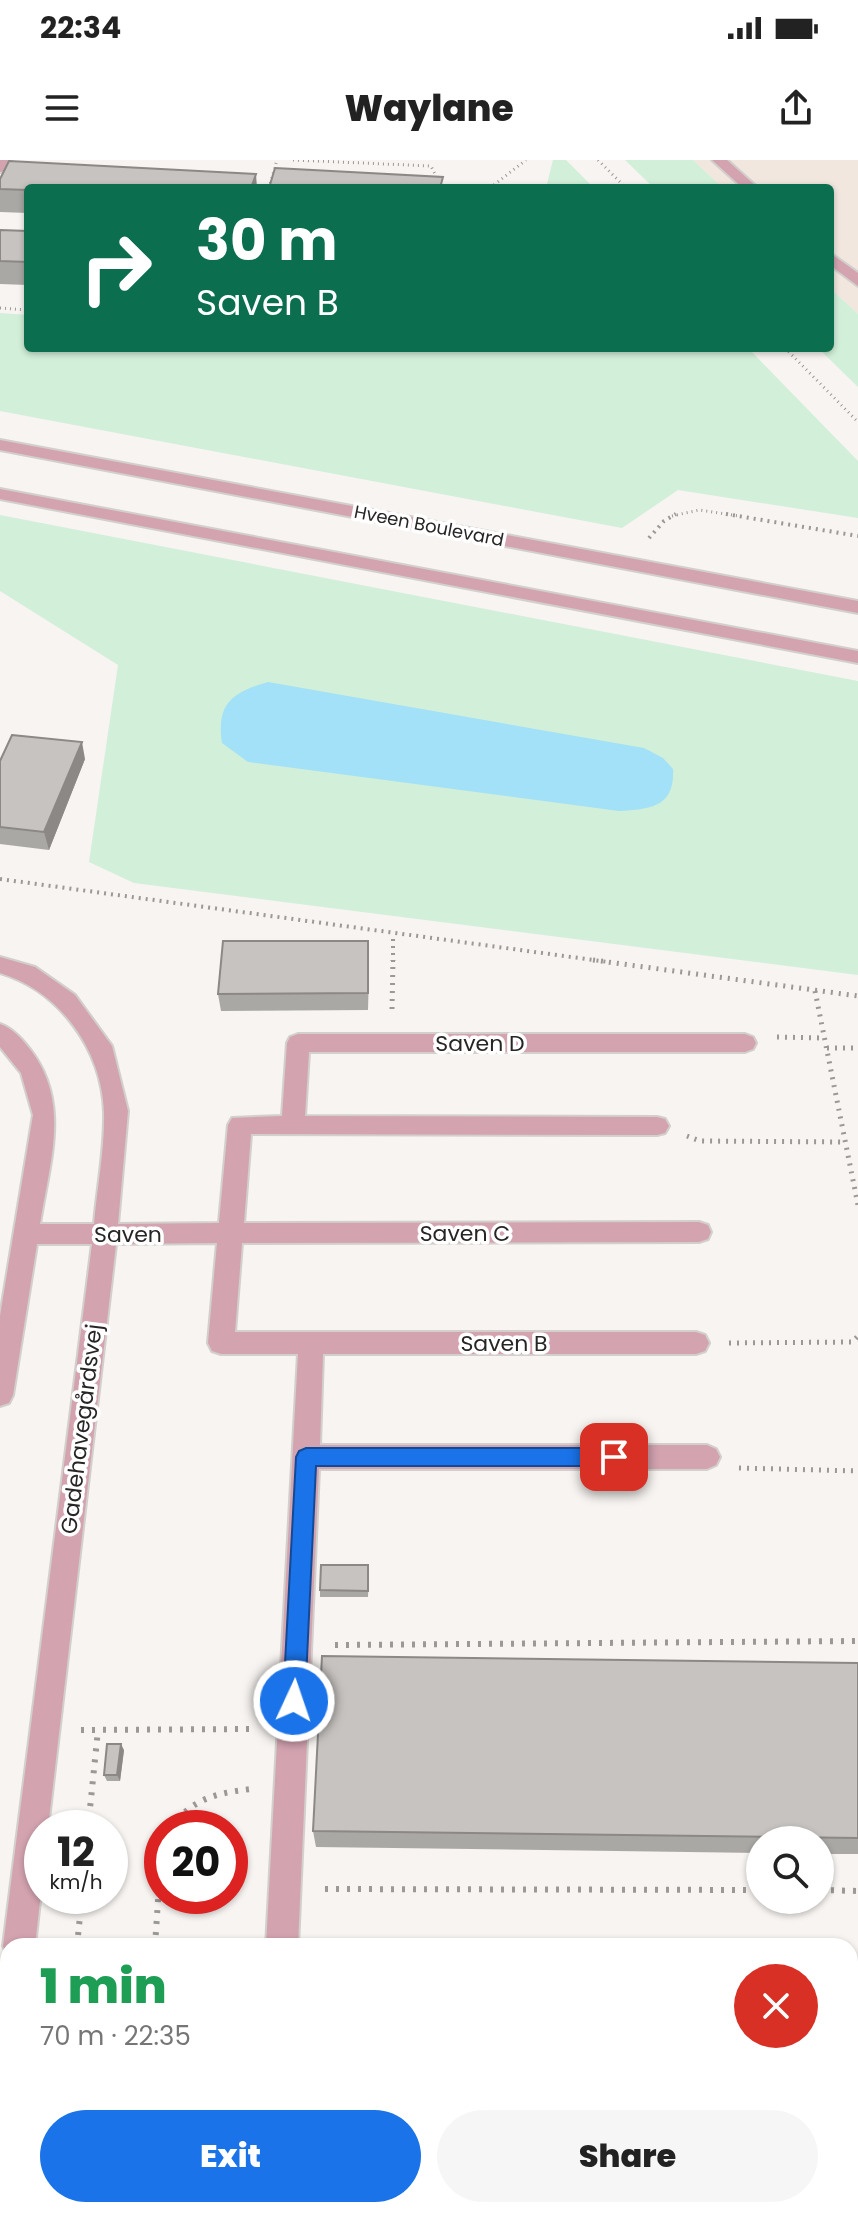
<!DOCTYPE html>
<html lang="en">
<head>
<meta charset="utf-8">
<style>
  :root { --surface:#fff; --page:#f6f6f6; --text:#222; --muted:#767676; --accent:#1a73e8 }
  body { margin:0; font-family:Poppins,sans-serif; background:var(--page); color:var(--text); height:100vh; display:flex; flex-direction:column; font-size:30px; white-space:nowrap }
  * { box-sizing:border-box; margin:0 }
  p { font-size:26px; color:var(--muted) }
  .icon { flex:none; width:44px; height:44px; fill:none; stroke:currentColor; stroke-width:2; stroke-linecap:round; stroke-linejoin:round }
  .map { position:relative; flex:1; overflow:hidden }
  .drawer { position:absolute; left:0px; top:1778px; width:858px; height:280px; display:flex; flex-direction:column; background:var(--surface); border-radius:24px 24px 0 0; box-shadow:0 2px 6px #0004 }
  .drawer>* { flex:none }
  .guide { position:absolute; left:24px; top:24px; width:810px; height:168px; border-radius:8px; box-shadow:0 2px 6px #0004; background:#0b6e4f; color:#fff; overflow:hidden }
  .tools { position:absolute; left:746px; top:1666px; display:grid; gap:16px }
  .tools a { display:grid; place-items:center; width:88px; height:88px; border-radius:50%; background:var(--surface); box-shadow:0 2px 6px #0004; font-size:40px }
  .speed { position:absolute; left:24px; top:1650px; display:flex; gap:16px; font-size:40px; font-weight:700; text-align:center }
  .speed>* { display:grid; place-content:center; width:104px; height:104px; border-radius:50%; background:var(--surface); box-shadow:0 2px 6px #0004; line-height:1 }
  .speed small { font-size:20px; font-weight:400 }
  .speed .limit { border:12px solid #d22; background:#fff; color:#111 }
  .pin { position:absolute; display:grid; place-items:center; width:68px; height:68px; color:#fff; margin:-34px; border-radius:16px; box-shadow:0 4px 12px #0006 }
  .me { position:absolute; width:88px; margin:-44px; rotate:3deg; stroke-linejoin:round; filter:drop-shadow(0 0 6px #0008) }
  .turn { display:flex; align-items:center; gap:28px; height:168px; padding:0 40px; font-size:36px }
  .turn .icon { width:104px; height:104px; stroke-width:2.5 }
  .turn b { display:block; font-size:56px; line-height:68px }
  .round { display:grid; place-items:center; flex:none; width:84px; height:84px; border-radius:42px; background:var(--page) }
  .summary { display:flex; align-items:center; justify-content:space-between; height:136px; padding:0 40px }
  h1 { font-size:48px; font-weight:800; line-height:60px; color:#1e9e55 }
  .action { display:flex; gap:16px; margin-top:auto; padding:16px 40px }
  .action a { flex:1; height:92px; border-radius:48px; background:var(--accent); color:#fff; font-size:32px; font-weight:800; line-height:92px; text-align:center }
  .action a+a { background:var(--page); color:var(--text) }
  .status { display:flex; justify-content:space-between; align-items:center; height:56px; padding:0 40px; background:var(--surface); direction:ltr }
  .status svg { height:22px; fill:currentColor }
  header { display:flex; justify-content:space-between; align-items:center; height:104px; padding:0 40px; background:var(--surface); font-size:36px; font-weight:800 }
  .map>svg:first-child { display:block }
  .built { fill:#f1e7df }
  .green { fill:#d2efd9 }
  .water { fill:#a2e1f7 }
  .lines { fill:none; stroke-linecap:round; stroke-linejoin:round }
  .minor-casing { stroke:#d2cfcc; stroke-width:4 }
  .path-far3 { stroke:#9b9997; stroke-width:3; stroke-dasharray:1 4; stroke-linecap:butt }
  .path-far2 { stroke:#9b9997; stroke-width:4; stroke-dasharray:2 5; stroke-linecap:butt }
  .path-far1 { stroke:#9b9997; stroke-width:5; stroke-dasharray:2 6; stroke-linecap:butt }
  .path { stroke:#9b9997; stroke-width:6; stroke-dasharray:3 8; stroke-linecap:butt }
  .minor { fill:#d3a3b0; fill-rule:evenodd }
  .wall { fill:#aaa8a5 }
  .shaded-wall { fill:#8b8886 }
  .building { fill:#c6c3c0; stroke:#8b8886; stroke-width:2 }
  .route { fill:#1a73e8; stroke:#114b97; stroke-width:2 }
  .labels { text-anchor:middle; stroke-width:7; stroke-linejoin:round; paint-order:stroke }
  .far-street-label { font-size:18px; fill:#272625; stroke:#fff }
  .street-label { font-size:22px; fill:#272625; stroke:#fff }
</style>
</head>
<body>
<div class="status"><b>22:34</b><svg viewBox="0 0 49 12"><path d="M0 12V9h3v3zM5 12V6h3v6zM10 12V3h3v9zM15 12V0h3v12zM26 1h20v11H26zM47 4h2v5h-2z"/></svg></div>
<header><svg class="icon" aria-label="menu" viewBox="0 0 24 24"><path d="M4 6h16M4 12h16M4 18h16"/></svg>Waylane<svg class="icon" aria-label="share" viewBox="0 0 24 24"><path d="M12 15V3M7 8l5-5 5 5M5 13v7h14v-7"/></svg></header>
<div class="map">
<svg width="858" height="2058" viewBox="0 0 858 2058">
  <rect width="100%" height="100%" fill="#f7f4f1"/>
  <path class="built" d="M 693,0 L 858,0 L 858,154 L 830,128 L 830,28 L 723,28 Z"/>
  <path class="green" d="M 553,0 L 566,0 L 594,28 L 546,28 Z
    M 625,0 L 693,0 L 723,28 L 654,28 Z
    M 830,128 L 858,154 L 858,227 L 818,188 L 830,188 Z
    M 0,153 L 28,155 L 28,188 L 748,188 L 858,301 L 858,358 L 678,330 L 622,368 L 0,251 Z
    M 0,355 L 858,521 L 858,815 L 134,723 L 89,702 L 118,505 L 0,431 Z"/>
  <path class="water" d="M 268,522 L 644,588 L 663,598 L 673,609 C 675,647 650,649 619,651 L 248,602 L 222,583 C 216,544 232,532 268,522 Z"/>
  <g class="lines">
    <defs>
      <path id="minor" d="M 0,0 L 11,0 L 5,11 L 0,12 Z
        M 712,0 L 727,0 L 758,28 L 743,28 Z
        M 830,93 L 858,113 L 858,126 L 830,105 Z
        M 0,280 L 858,441 L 858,453 L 0,290 Z
        M 0,329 L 858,491 L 858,503 L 0,339 Z
        M 0,797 L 35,807 L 75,835 L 112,886 L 128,951 L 118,1064 L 219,1063 L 228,965 L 232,958 L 282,956 L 287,883 L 290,877 L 298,874 L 745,874 L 753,877 L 756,883 L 753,889 L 745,892 L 309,892 L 305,956 L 657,957 L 665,959 L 669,966 L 665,973 L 657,975 L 251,974 L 244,1063 L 699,1062 L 708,1065 L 711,1072 L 708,1079 L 699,1082 L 242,1083 L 235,1172 L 696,1172 L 705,1175 L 709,1183 L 705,1191 L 696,1194 L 323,1194 L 320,1285 L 707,1285 L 716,1289 L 720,1297 L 716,1305 L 707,1309 L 319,1309 L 298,1786 L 266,1786 L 298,1194 L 221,1194 L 212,1191 L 208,1183 L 217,1083 L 116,1084 L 48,1668 L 42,1668 L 42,1723 L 35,1786 L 8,1786 L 8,1797 L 3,1786 L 92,1084 L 37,1084 L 13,1235 L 9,1243 L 0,1246 L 0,1156 L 33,955 L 21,913 L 0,887 L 0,864 C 12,868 21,878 29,888 C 72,942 49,1003 40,1064 L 94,1064 C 97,1028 105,989 104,952 C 102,890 60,831 0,813 Z
        M 8,1860 L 8,1955 L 0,1959 L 0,1863 Z
        M 252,2050 L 286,2050 L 285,2058 L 251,2058 Z"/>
    </defs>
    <use href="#minor" class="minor-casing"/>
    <path class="path-far3" d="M 293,0 L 431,6 L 442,28
      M 598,0 L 626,28
      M 269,28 L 277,0
      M 490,28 L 526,0
      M 0,148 L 28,150
      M 785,188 L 858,262
      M 672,356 L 699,350 L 739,356"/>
    <path class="path-far2" d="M 726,354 L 858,376
      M 649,378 L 664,361 L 676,354
      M 0,719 L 608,802
      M 393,802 L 393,774"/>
    <path class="path-far1" d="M 593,800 L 858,836
      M 815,831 L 858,1045
      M 392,849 L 393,800
      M 777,877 L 824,878
      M 827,888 L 858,888
      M 687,976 L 700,981 L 845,982
      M 729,1183 L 852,1182 L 858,1176
      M 739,1308 L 858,1311"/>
    <path class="path" d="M 335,1485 L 858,1481
      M 81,1570 L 255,1569
      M 88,1668 L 98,1570
      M 170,1668 C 192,1639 216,1633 251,1629
      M 325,1729 L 760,1730
      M 820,1730 L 858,1731
      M 77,1786 L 82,1736
      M 155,1786 L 162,1680
      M 850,1954 L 858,1954"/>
    <use href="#minor" class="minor"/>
  </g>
  <path class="wall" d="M 0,19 L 28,28 L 28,53 L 0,52 Z
    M 0,70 L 28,71 L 28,125 L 0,124 Z
    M 85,599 L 49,690 L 0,684 L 0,601 Z
    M 368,781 L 368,850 L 221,851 L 218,834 Z
    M 369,1412 L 368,1437 L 320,1437 L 320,1430 Z
    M 858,1503 L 858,1694 L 820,1694 L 820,1680 L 760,1680 L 760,1693 L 316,1687 L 313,1671 Z
    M 124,1590 L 120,1621 L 107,1621 L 104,1615 Z"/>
  <path class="shaded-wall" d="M 256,14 L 257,28 L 251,28 Z
    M 82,582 L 85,599 L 49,690 L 44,672 Z
    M 368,781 L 369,798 L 368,850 Z
    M 121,1584 L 124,1590 L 120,1621 L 117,1615 Z"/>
  <path class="building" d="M 9,1 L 256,14 L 251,28 L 28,28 L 28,30 L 0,29 L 0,19 Z
    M 275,8 L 443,17 L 440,28 L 269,28 Z
    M 0,70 L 28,71 L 28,102 L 0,101 Z
    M 12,575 L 82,582 L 44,672 L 0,667 L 0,601 Z
    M 223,781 L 368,781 L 368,833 L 218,834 Z
    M 321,1405 L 368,1405 L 368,1431 L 320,1430 Z
    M 322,1496 L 858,1503 L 858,1678 L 313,1671 Z
    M 107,1584 L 121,1584 L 117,1615 L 104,1615 Z
    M 850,1966 L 858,1966 L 858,2058 L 289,2058 L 289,2050 L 850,2050 Z"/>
  <path class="route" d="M 306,1288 L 614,1288 L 622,1291 L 625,1297 L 622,1303 L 614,1306 L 316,1306 L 305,1541 L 301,1549 L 294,1552 L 286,1549 L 283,1541 L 296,1297 L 299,1291 Z"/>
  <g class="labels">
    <g class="far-street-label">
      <text transform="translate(429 366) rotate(11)" y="6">Hveen Boulevard</text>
    </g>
    <g class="street-label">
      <text x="480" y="891">Saven D</text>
      <text x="465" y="1081">Saven C</text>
      <text x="128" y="1082">Saven</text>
      <text x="504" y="1191">Saven B</text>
      <text transform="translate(81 1269) rotate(-83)" y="8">Gadehavegårdsvej</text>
    </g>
  </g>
</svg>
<div class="tools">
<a><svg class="icon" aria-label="search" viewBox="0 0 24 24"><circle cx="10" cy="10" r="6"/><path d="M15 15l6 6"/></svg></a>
</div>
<div class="speed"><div>12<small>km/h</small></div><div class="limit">20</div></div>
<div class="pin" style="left:614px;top:1297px;background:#d93025"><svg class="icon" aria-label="arrive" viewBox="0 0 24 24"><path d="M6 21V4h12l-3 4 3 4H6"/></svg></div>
<svg class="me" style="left:294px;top:1541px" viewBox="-20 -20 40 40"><circle r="17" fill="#1a73e8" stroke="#fff" stroke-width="3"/><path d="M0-11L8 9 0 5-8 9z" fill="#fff"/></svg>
<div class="guide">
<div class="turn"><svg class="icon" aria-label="right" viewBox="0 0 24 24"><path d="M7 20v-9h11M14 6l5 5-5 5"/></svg><div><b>30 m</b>Saven B</div></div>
</div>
<section class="drawer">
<div class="summary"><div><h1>1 min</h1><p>70 m · 22:35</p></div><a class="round" style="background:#d93025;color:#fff"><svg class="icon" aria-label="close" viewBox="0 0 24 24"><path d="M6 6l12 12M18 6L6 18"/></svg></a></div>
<div class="action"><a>Exit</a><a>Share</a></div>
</section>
</div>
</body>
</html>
